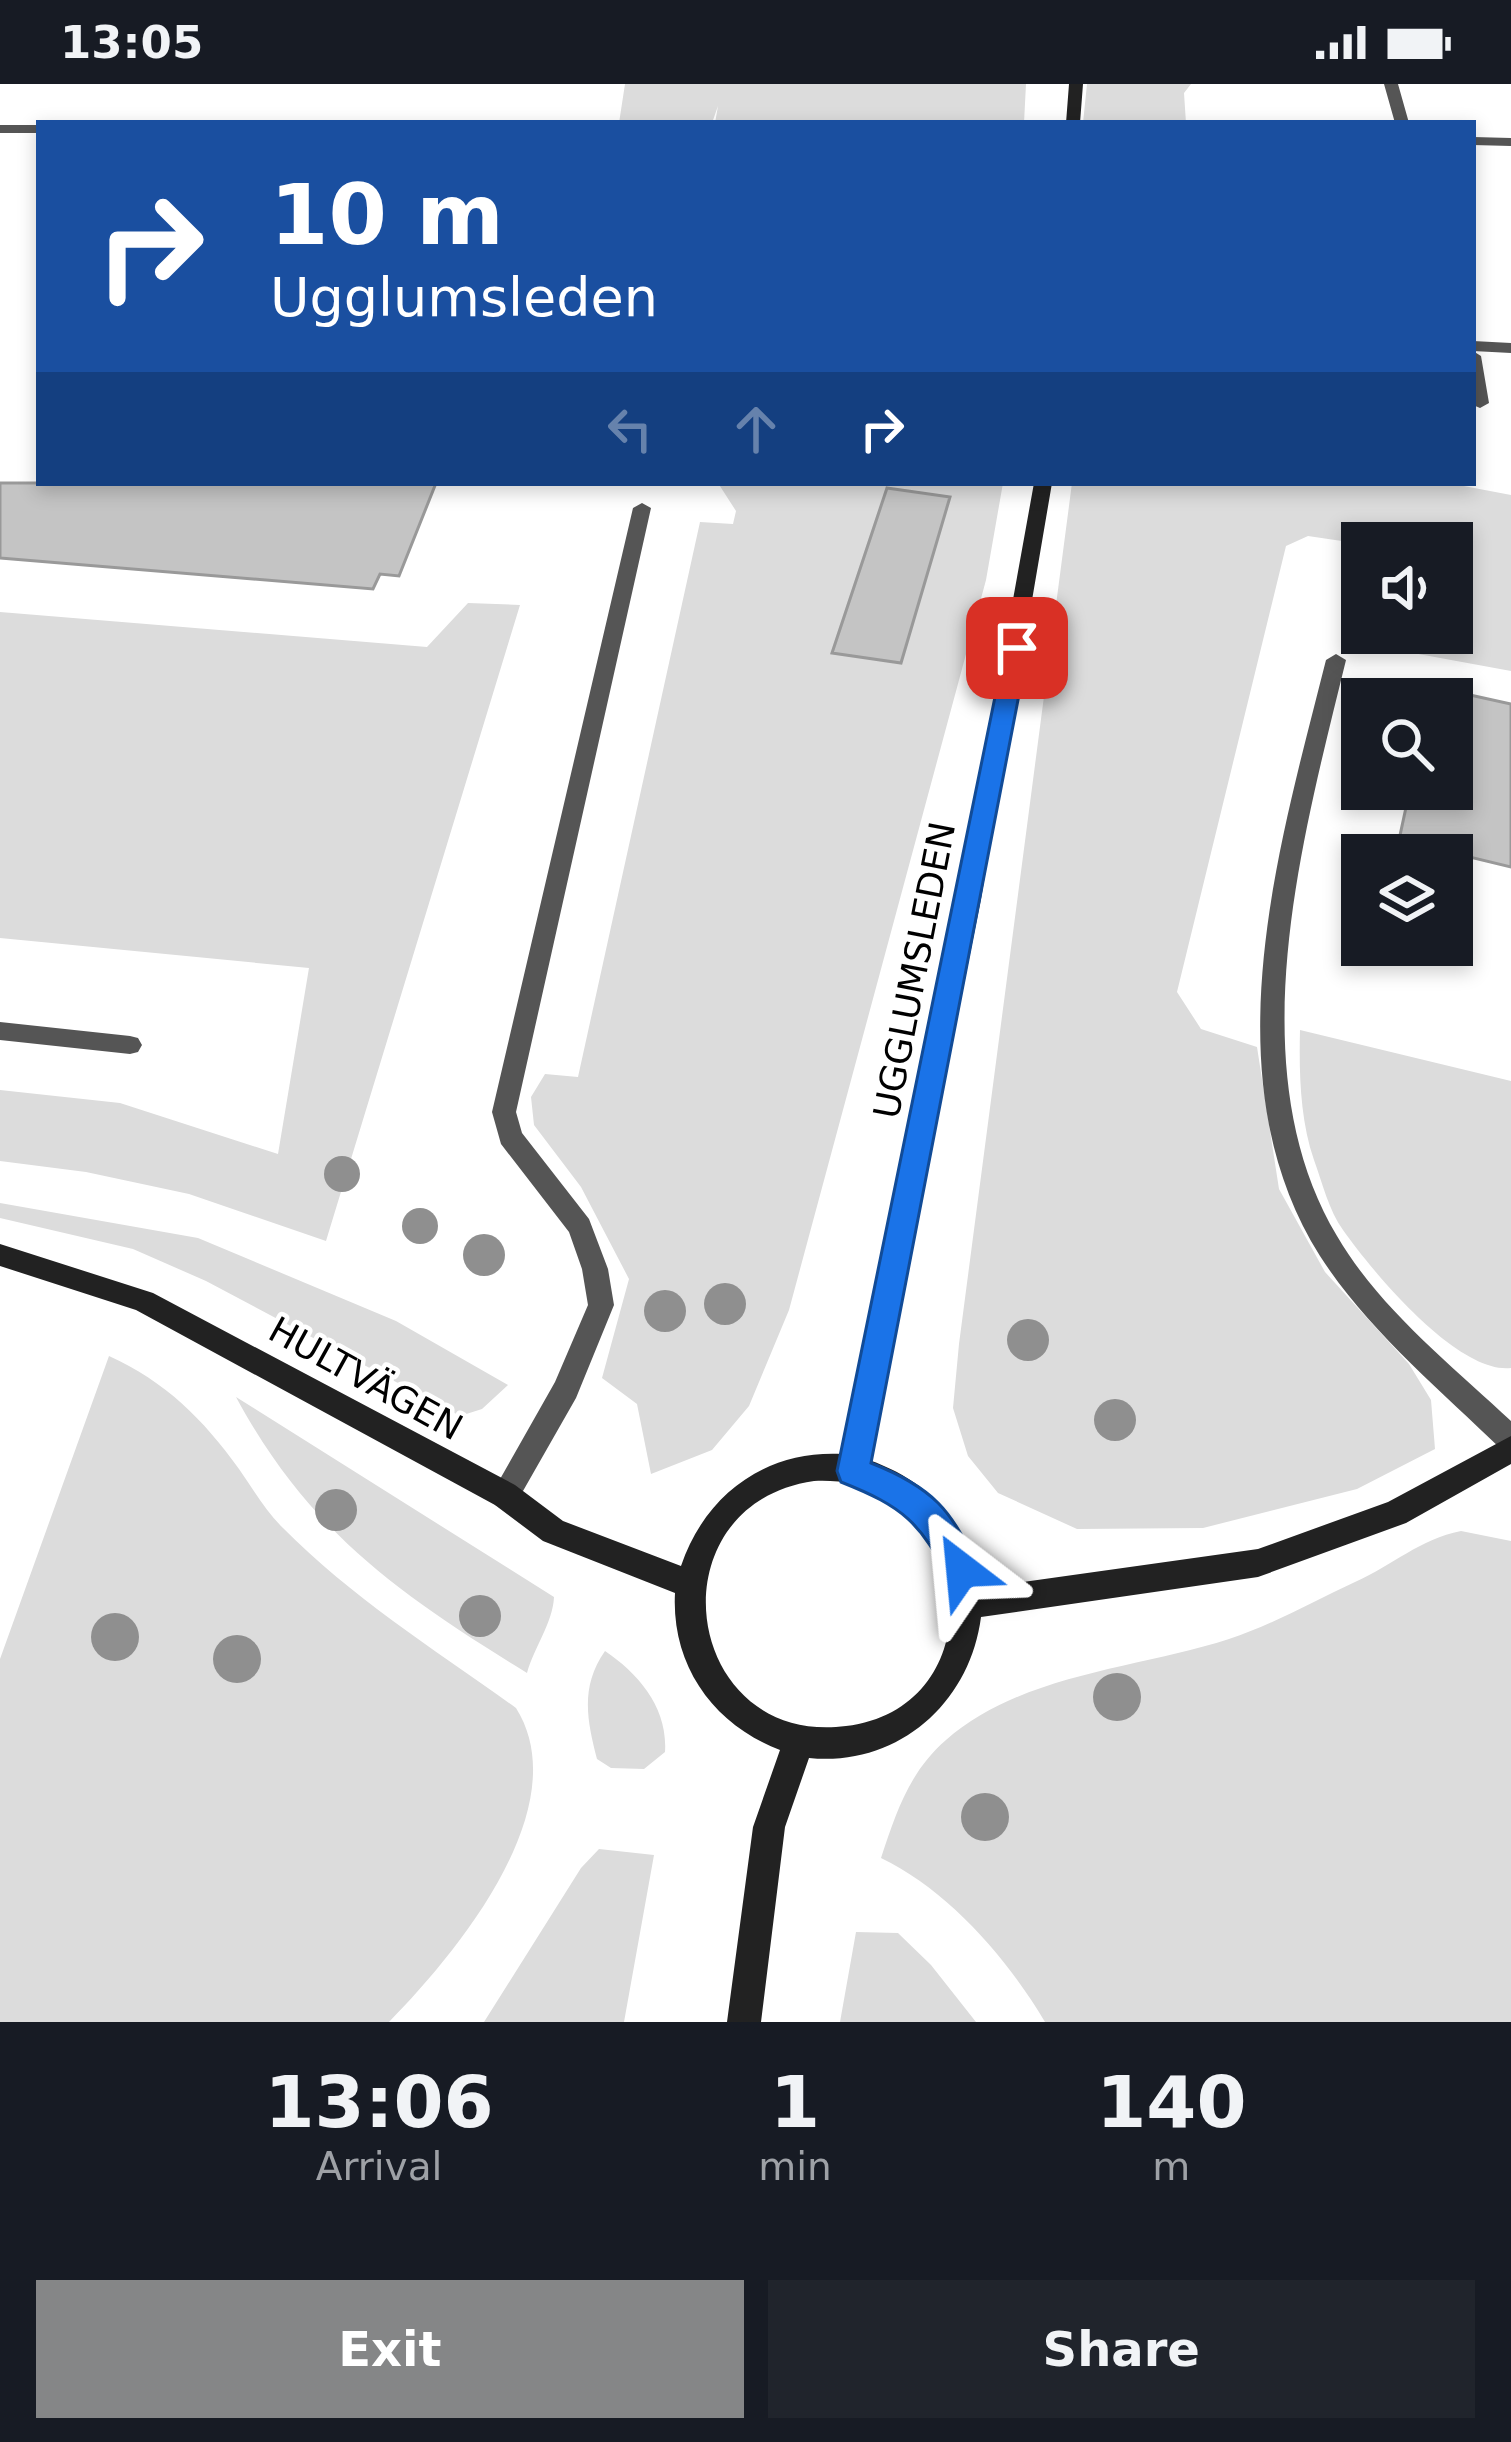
<!DOCTYPE html>
<html lang="en">
<head>
<meta charset="utf-8">
<style>
  :root { --surface:#171b24; --page:#20242c; --text:#f1f3f6; --muted:#9ea1a6; --accent:#858687 }
  body { margin:0; font-family:"DejaVu Sans",sans-serif; background:var(--page); color:var(--text); height:100vh; display:flex; flex-direction:column; font-size:45px; white-space:nowrap }
  * { box-sizing:border-box; margin:0 }
  p { font-size:39px; color:var(--muted) }
  .icon { flex:none; width:66px; height:66px; fill:none; stroke:currentColor; stroke-width:2; stroke-linecap:round; stroke-linejoin:round }
  .map { position:relative; height:1938px; overflow:hidden }
  .side { display:flex; flex-direction:column; background:var(--surface); flex:1 }
  .side>* { flex:none }
  .top-card { position:absolute; left:36px; top:36px; width:1440px; height:366px; border-radius:0px; box-shadow:0 6px 18px #0003; background:#1a4fa0; color:#fff; overflow:hidden }
  .tools { position:absolute; left:1341px; top:438px; display:grid; gap:24px }
  .tools a { display:grid; place-items:center; width:132px; height:132px; border-radius:0px; background:var(--surface); box-shadow:0 6px 18px #0003; font-size:60px }
  .pin { position:absolute; display:grid; place-items:center; width:102px; height:102px; color:#fff; margin:-51px; border-radius:24px; box-shadow:0 6px 18px #0006 }
  .me { position:absolute; width:132px; margin:-66px; rotate:331deg; stroke-linejoin:round; filter:drop-shadow(0 0 9px #0008) }
  .turn { display:flex; align-items:center; gap:42px; height:252px; padding:0 36px; font-size:54px }
  .turn .icon { width:156px; height:156px; stroke-width:2.5 }
  .turn b { display:block; font-size:84px; line-height:102px }
  .lanes { display:flex; align-items:center; height:114px; padding:0 36px; background:#0003; justify-content:center; gap:60px; direction:ltr }
  .lanes .off { opacity:.35 }
  .eta { display:flex; justify-content:space-evenly; align-items:center; height:204px; text-align:center }
  .eta b { font-size:72px; font-weight:800; line-height:84px }
  .cta { display:flex; gap:24px; margin-top:auto; padding:24px 36px }
  .cta a { flex:1; height:138px; border-radius:0px; background:var(--accent); color:#fff; font-size:48px; font-weight:800; line-height:138px; text-align:center }
  .cta a+a { background:var(--page); color:var(--text) }
  .status { display:flex; justify-content:space-between; align-items:center; height:84px; padding:0 60px; background:var(--surface); direction:ltr }
  .status svg { height:33px; fill:currentColor }
  .map>svg:first-child { display:block }
  .green { fill:#dcdcdc }
  .building { fill:#c4c4c4; stroke:#999; stroke-width:3 }
  .lines { fill:none; stroke-linecap:round; stroke-linejoin:round }
  .lane { fill:#555; fill-rule:evenodd }
  .street { fill:#555; fill-rule:evenodd }
  .secondary { fill:#222; fill-rule:evenodd }
  .tree { fill:#8f8f8f }
  .route { fill:#1a73e8; stroke:#114b97; stroke-width:3 }
  .labels { text-anchor:middle; stroke-width:9; stroke-linejoin:round; paint-order:stroke }
  .street-label { font-size:36px; fill:#000; stroke:#fff }
</style>
</head>
<body>
<div class="status"><b>13:05</b><svg viewBox="0 0 49 12"><path d="M0 12V9h3v3zM5 12V6h3v6zM10 12V3h3v9zM15 12V0h3v12zM26 1h20v11H26zM47 4h2v5h-2z"/></svg></div>
<div class="map">
<svg width="1511" height="1938" viewBox="0 0 1511 1938">
  <rect width="100%" height="100%" fill="#fff"/>
  <path class="green" d="M 625,0 L 1026,0 L 1024,39 L 715,39 L 718,22 L 712,39 L 619,39 Z
    M 1087,0 L 1191,0 L 1184,9 L 1186,39 L 1083,39 Z
    M 718,399 L 1003,399 L 986,496 L 789,1226 L 749,1322 L 712,1366 L 651,1390 L 637,1320 L 602,1294 L 629,1195 L 581,1103 L 534,1041 L 531,1013 L 545,990 L 578,993 L 700,438 L 733,440 L 736,427 Z
    M 1072,399 L 1448,399 L 1511,411 L 1511,587 L 1413,569 L 1381,555 L 1383,549 L 1452,549 L 1452,459 L 1362,460 L 1308,452 L 1286,462 L 1177,908 L 1201,945 L 1257,963 L 1279,1105 L 1325,1188 L 1409,1280 L 1431,1316 L 1435,1365 L 1357,1405 L 1203,1444 L 1077,1445 L 998,1409 L 968,1372 L 953,1324 L 959,1260 Z
    M 468,519 L 520,521 L 326,1157 L 189,1110 L 86,1088 L 0,1077 L 0,1006 L 120,1019 L 278,1070 L 309,884 L 0,854 L 0,528 L 427,563 Z
    M 1300,946 L 1511,997 L 1511,1284 C 1457,1290 1372,1187 1343,1146 C 1329,1127 1322,1098 1314,1076 C 1300,1035 1299,989 1300,946 Z
    M 0,1119 L 198,1154 L 396,1237 L 508,1301 L 482,1325 L 460,1332 L 206,1197 L 133,1165 L 0,1134 Z
    M 109,1272 C 166,1298 203,1335 239,1385 C 253,1405 266,1428 283,1444 C 352,1514 437,1567 516,1624 C 578,1723 456,1870 389,1938 L 0,1938 L 0,1575 Z
    M 236,1313 L 554,1513 C 553,1538 534,1564 527,1589 C 399,1510 309,1448 236,1313 Z
    M 1461,1447 L 1511,1457 L 1511,1938 L 1045,1938 C 1007,1874 948,1806 881,1774 C 896,1729 909,1688 946,1656 C 1023,1589 1137,1585 1229,1555 C 1272,1541 1314,1517 1355,1498 C 1393,1481 1420,1455 1461,1447 Z
    M 605,1567 C 639,1590 668,1624 665,1668 L 644,1685 L 611,1684 L 597,1675 C 587,1636 580,1603 605,1567 Z
    M 599,1765 L 654,1771 L 624,1938 L 484,1938 L 581,1784 Z
    M 856,1848 L 898,1849 L 931,1881 L 976,1938 L 840,1938 Z"/>
  <path class="building" d="M 0,399 L 436,399 L 399,492 L 380,490 L 373,505 L 0,474 Z
    M 887,404 L 950,413 L 901,579 L 832,569 Z
    M 1452,607 L 1511,620 L 1511,783 L 1399,756 L 1410,705 L 1452,705 Z"/>
  <g class="lines">
    <path class="lane" d="M 642,419 L 651,424 L 516,1028 L 522,1049 L 589,1135 L 608,1185 L 614,1221 L 576,1314 L 515,1421 L 505,1425 L 495,1421 L 491,1411 L 555,1298 L 588,1221 L 582,1185 L 569,1148 L 501,1060 L 492,1028 L 633,424 Z
      M 1336,570 L 1346,576 C 1303,753 1237,984 1337,1152 C 1379,1224 1451,1281 1511,1337 L 1511,1369 L 1501,1365 C 1439,1305 1367,1245 1320,1172 C 1208,994 1279,763 1326,576 Z
      M 0,938 L 130,952 L 138,954 L 142,961 L 138,968 L 130,970 L 0,956 Z"/>
    <path class="street" d="M 1384,0 L 1398,0 L 1409,39 L 1395,39 Z
      M 0,41 L 39,41 L 39,49 L 0,49 Z
      M 1473,53 L 1511,54 L 1511,62 L 1473,61 Z
      M 1473,257 L 1511,259 L 1511,269 L 1473,267 Z
      M 1473,267 L 1481,272 L 1489,319 L 1480,324 L 1473,321 Z"/>
    <path class="secondary" d="M 1069,0 L 1083,0 L 1080,39 L 1066,39 Z
      M 1034,399 L 1052,399 L 981,815 L 869,1376 C 929,1397 970,1440 980,1504 L 1258,1465 L 1388,1418 L 1511,1352 L 1511,1380 L 1406,1439 L 1258,1493 L 981,1533 C 970,1619 898,1683 809,1674 L 785,1743 L 761,1938 L 727,1938 L 753,1743 L 780,1666 C 714,1641 671,1582 675,1509 L 543,1457 L 495,1421 L 136,1226 L 0,1182 L 0,1160 L 153,1209 L 515,1401 L 563,1437 L 681,1482 C 705,1411 765,1366 842,1370 L 959,815 ZM 814,1397 C 977,1389 1001,1623 846,1642 C 682,1663 650,1421 814,1397 Z"/>
  </g>
  <g class="tree">
    <circle cx="342" cy="1090" r="18"/>
    <circle cx="420" cy="1142" r="18"/>
    <circle cx="484" cy="1171" r="21"/>
    <circle cx="725" cy="1220" r="21"/>
    <circle cx="665" cy="1227" r="21"/>
    <circle cx="1028" cy="1256" r="21"/>
    <circle cx="1115" cy="1336" r="21"/>
    <circle cx="336" cy="1426" r="21"/>
    <circle cx="480" cy="1532" r="21"/>
    <circle cx="115" cy="1553" r="24"/>
    <circle cx="237" cy="1575" r="24"/>
    <circle cx="1117" cy="1613" r="24"/>
    <circle cx="985" cy="1733" r="24"/>
  </g>
  <path class="route" d="M 1017,557 L 1028,564 L 871,1379 C 932,1403 953,1426 979,1486 L 974,1498 L 962,1503 L 951,1498 C 920,1438 904,1423 841,1398 L 837,1387 L 1005,564 Z"/>
  <g class="labels">
    <g class="street-label">
      <text transform="translate(914 886) rotate(-79)" y="13">UGGLUMSLEDEN</text>
      <text transform="translate(366 1294) rotate(29)" y="13">HULTVÄGEN</text>
    </g>
  </g>
</svg>
<div class="tools">
<a><svg class="icon" aria-label="sound" viewBox="0 0 24 24"><path d="M4 9h4l5-4v14l-5-4H4zM17 9q2 3 0 6"/></svg></a>
<a><svg class="icon" aria-label="search" viewBox="0 0 24 24"><circle cx="10" cy="10" r="6"/><path d="M15 15l6 6"/></svg></a>
<a><svg class="icon" aria-label="layers" viewBox="0 0 24 24"><path d="M12 4l9 5-9 5-9-5zM3 14l9 5 9-5"/></svg></a>
</div>
<div class="pin" style="left:1017px;top:564px;background:#d93025"><svg class="icon" aria-label="arrive" viewBox="0 0 24 24"><path d="M6 21V4h12l-3 4 3 4H6"/></svg></div>
<svg class="me" style="left:962px;top:1486px" viewBox="-20 -20 40 40"><path d="M0-17L14 15 0 8-14 15z" fill="#1a73e8" stroke="#fff" stroke-width="4"/></svg>
<div class="top-card">
<div class="turn"><svg class="icon" aria-label="right" viewBox="0 0 24 24"><path d="M7 20v-9h11M14 6l5 5-5 5"/></svg><div><b>10 m</b>Ugglumsleden</div></div>
<div class="lanes"><svg class="icon off" aria-label="left" viewBox="0 0 24 24"><path d="M17 20v-9H6M10 6l-5 5 5 5"/></svg><svg class="icon off" aria-label="ahead" viewBox="0 0 24 24"><path d="M12 20V5M6 11l6-6 6 6"/></svg><svg class="icon" aria-label="right" viewBox="0 0 24 24"><path d="M7 20v-9h11M14 6l5 5-5 5"/></svg></div>
</div>
</div>
<section class="side">
<div class="eta">
<div><b>13:06</b><p>Arrival</p></div>
<div><b>1</b><p>min</p></div>
<div><b>140</b><p>m</p></div>
</div>
<div class="cta"><a>Exit</a><a>Share</a></div>
</section>
</body>
</html>
